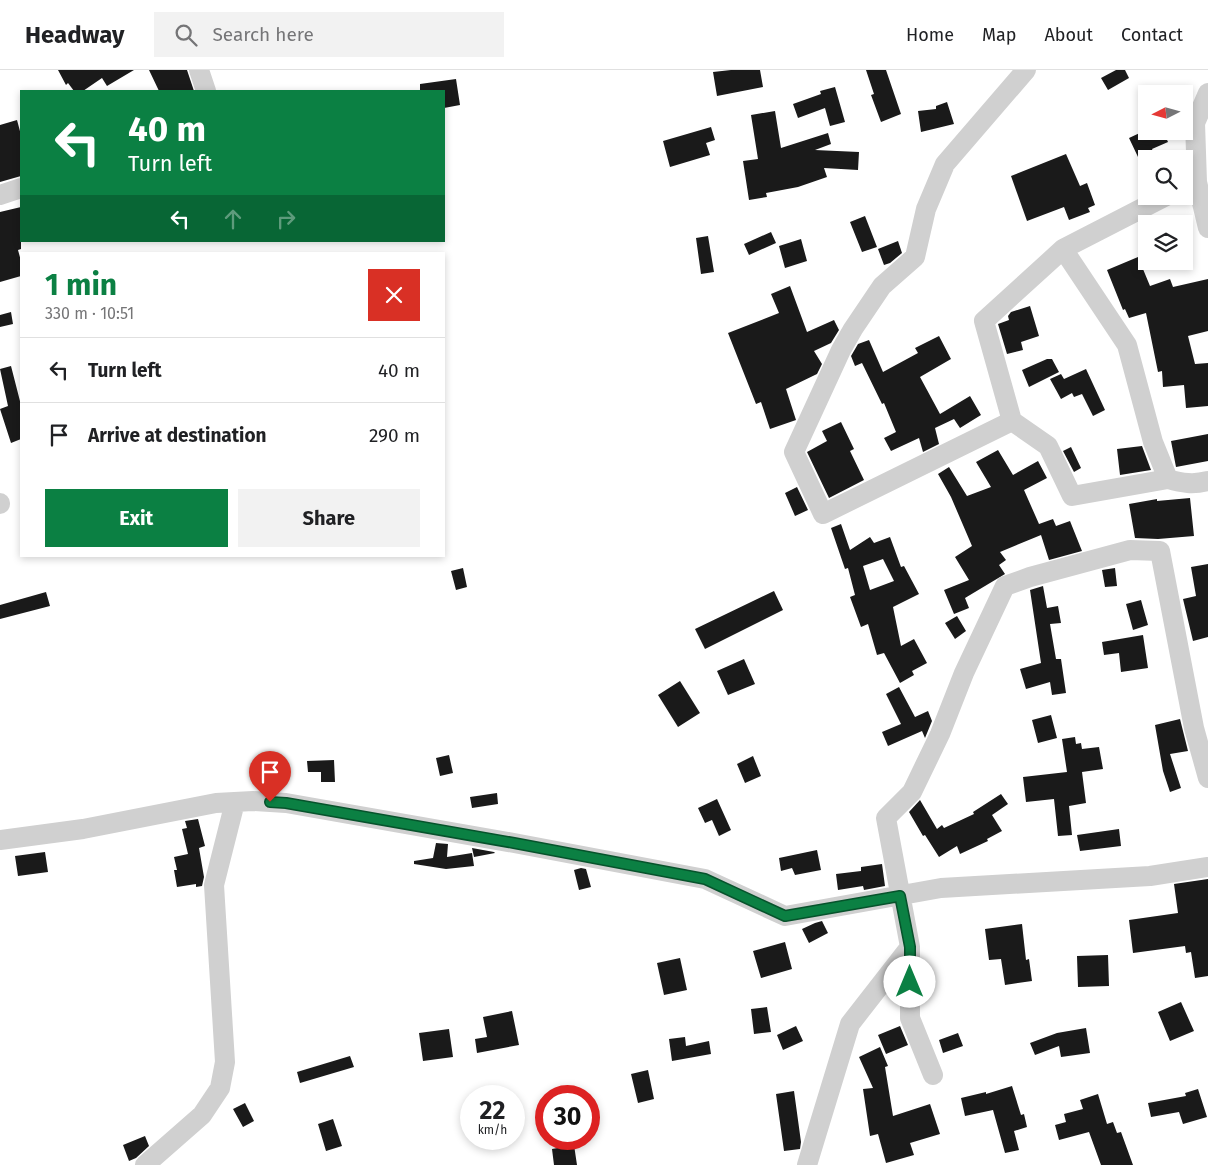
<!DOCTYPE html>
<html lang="en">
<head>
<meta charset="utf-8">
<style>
  :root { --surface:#fff; --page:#f2f2f2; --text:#202124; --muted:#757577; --line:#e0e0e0; --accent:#0b8043 }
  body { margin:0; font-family:"Fira Sans",sans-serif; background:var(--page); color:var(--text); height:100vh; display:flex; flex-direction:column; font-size:19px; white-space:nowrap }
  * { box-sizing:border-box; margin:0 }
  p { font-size:16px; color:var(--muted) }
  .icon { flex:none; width:28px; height:28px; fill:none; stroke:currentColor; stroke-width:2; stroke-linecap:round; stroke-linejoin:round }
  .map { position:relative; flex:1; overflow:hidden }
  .drawer { position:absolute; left:20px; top:182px; width:425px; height:305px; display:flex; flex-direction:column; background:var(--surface); border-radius:0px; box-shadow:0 2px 8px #0003 }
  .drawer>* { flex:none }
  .banner { position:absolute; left:20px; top:20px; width:425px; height:152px; border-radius:0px; box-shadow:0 2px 8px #0003; background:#0b8043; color:#fff; overflow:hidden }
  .needle { width:32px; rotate:264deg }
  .fabs { position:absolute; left:1138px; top:15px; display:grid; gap:10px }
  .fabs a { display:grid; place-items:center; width:55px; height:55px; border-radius:0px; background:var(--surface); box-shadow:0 2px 8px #0003; font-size:25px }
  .speed { position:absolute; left:460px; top:1015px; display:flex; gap:10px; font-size:25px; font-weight:700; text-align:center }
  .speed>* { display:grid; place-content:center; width:65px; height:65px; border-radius:50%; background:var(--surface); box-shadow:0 2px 8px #0003; line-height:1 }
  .speed small { font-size:12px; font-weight:400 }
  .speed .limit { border:8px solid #d22; background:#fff; color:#111 }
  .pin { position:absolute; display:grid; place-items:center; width:42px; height:42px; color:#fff; margin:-51px -21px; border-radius:50% 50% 50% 0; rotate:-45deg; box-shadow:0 0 5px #0007 }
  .pin .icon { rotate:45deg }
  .me { position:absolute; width:55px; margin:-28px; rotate:0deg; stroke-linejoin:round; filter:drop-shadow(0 0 4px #0008) }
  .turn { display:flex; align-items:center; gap:18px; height:105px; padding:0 25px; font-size:22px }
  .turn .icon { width:65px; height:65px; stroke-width:2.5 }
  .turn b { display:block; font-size:35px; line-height:42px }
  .lanes { display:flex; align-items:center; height:48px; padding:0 25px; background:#0003; justify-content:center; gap:25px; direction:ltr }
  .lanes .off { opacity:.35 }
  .round { display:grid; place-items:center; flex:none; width:52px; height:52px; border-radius:0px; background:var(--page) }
  .overview { display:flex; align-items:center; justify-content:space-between; height:85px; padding:0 25px }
  h1 { font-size:30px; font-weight:700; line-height:38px; color:var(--accent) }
  .cta { display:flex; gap:10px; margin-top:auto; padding:10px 25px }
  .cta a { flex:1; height:58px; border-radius:0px; background:var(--accent); color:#fff; font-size:20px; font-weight:700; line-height:58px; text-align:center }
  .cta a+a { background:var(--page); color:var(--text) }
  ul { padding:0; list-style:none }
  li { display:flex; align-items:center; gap:15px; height:65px; padding:0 25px; border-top:1px solid var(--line) }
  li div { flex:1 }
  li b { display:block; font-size:19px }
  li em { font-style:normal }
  header { display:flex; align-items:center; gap:30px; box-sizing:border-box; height:70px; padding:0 25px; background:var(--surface); border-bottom:1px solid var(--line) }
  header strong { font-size:24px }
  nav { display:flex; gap:28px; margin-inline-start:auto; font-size:18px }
  .search { width:350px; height:45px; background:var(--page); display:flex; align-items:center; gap:12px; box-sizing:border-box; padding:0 18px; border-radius:0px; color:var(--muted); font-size:19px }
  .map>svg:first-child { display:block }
  .building { fill:#1a1a1a; fill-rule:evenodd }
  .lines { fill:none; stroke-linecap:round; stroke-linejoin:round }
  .minor { stroke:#d0d0d0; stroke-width:20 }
  .route-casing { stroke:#07532c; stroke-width:12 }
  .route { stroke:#0b8043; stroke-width:9 }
</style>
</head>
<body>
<header>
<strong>Headway</strong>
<div class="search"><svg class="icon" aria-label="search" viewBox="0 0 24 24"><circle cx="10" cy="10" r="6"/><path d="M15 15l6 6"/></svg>Search here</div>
<nav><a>Home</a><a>Map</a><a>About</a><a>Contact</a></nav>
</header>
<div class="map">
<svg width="1208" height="1095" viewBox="0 0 1208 1095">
  <rect width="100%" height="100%" fill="#fff"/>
  <path class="building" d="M 58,0 L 134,0 L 107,16 L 102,8 L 83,21 L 74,21 L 68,13 L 66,15 Z
    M 149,0 L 187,0 L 194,21 L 159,21 Z
    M 731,0 L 760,0 L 763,17 L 717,26 L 713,2 Z
    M 866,0 L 886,0 L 901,44 L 881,52 L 871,25 L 874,24 Z
    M 1116,0 L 1125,0 L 1129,8 L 1108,20 L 1101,8 Z
    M 456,9 L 460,35 L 444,38 L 444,21 L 420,21 L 420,14 Z
    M 835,17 L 845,52 L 830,56 L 825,38 L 798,48 L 793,34 L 821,24 L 820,21 Z
    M 947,32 L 954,54 L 921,62 L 918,41 L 936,39 L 936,36 Z
    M 775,41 L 781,78 L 828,63 L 831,74 L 815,80 L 859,82 L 858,100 L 824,98 L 827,107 L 798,117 L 766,123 L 767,127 L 749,130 L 743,91 L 758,89 L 751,45 Z
    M 17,50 L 21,65 L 21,106 L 0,112 L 0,55 Z
    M 711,57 L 715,70 L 706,73 L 710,85 L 670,97 L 663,71 Z
    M 1144,61 L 1163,61 L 1168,72 L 1152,79 L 1156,89 L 1141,89 L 1140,86 L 1138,87 L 1129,68 Z
    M 1066,84 L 1080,116 L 1087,113 L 1095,135 L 1088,138 L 1090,142 L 1069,150 L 1064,137 L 1027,151 L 1011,106 Z
    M 21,137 L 21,179 L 18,180 L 21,191 L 21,206 L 0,212 L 0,142 Z
    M 865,146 L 877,177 L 862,182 L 850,152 Z
    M 771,162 L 776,173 L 749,185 L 744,174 Z
    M 708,166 L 714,202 L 701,204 L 696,168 Z
    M 801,169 L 807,191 L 785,198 L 779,176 Z
    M 898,171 L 902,183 L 890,193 L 884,195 L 878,179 Z
    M 1138,187 L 1150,216 L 1170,209 L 1173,217 L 1208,209 L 1208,261 L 1188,266 L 1195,294 L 1208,293 L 1208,336 L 1186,338 L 1184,315 L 1163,317 L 1162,301 L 1158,302 L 1146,243 L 1129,248 L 1125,239 L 1123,240 L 1107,200 Z
    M 790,216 L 807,262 L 834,250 L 839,260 L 831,273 L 814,281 L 822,294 L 817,304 L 786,319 L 796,350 L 770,359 L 761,332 L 756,334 L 728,263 L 779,243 L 771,224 Z
    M 1030,236 L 1039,266 L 1021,272 L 1023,280 L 1007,284 L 998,254 L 1009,250 L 1008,246 L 1011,242 Z
    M 11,242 L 13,254 L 0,257 L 0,245 Z
    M 939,266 L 951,289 L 920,307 L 940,344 L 970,326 L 981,345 L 960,358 L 954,349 L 935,358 L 939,374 L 923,382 L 919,368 L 891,381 L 884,368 L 896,362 L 884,333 L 882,334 L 862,293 L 855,296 L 851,286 L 858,274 L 869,270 L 883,302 L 918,283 L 915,278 Z
    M 1047,289 L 1052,289 L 1059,302 L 1029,317 L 1022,300 Z
    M 11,296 L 21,335 L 21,369 L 11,373 L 0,339 L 8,336 L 0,299 Z
    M 1086,299 L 1105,340 L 1093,346 L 1082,324 L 1074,327 L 1072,323 L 1061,329 L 1050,309 L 1061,304 L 1064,309 Z
    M 841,352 L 854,379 L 850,381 L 864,410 L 829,428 L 807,382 L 827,371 L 822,361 Z
    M 1208,364 L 1208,391 L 1176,397 L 1171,371 Z
    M 1142,376 L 1151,400 L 1120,405 L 1117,379 Z
    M 1071,377 L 1081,398 L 1074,402 L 1063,381 Z
    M 998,380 L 1013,405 L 1038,391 L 1047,408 L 1024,420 L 1039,454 L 1053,449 L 1056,456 L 1070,451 L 1082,481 L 1049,490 L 1041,465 L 1000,482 L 1006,490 L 999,495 L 1005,504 L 965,528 L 969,538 L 954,544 L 944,520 L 969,510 L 955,487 L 972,476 L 951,427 L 938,404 L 949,397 L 967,426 L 991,417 L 976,392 Z
    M 797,417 L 808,440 L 795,446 L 785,423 Z
    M 1190,428 L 1194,466 L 1158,469 L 1135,468 L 1129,434 L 1157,429 L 1157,431 Z
    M 841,454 L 850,480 L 870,467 L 874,473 L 890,467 L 901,497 L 904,496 L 919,524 L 893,537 L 901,576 L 914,569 L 927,593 L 912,601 L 914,605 L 900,613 L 884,583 L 877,585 L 868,554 L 861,557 L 850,527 L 855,525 L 848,498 L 845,499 L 831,458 ZM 883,489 L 894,511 L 870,520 L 863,496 Z
    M 1208,494 L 1208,567 L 1193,571 L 1183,529 L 1196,526 L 1191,497 Z
    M 463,498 L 467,517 L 456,520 L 451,501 Z
    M 1115,498 L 1117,516 L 1105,517 L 1102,500 Z
    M 1043,516 L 1047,538 L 1058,536 L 1061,553 L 1050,554 L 1056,589 L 1061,589 L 1066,623 L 1052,625 L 1050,612 L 1026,619 L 1020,599 L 1041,593 L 1030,520 Z
    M 774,521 L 783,540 L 705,579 L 695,559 Z
    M 46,522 L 50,536 L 0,549 L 0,535 Z
    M 1141,530 L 1148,555 L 1133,560 L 1126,534 Z
    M 957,546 L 966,561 L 955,569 L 945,553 Z
    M 1143,565 L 1148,598 L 1121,602 L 1119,583 L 1104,585 L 1102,572 Z
    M 744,589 L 755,614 L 728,625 L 717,601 Z
    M 680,611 L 700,643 L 678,657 L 658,625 Z
    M 899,617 L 915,647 L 928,641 L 932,651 L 925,668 L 922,661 L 888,676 L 882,662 L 901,654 L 886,624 Z
    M 1051,645 L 1057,668 L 1038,673 L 1032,650 Z
    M 1180,649 L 1188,681 L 1170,684 L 1181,718 L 1170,722 L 1163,701 L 1155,655 Z
    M 1075,667 L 1076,674 L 1081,673 L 1082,679 L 1099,677 L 1103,699 L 1082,702 L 1086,733 L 1069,736 L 1072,765 L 1058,766 L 1054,729 L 1026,732 L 1023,707 L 1067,702 L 1062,669 Z
    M 449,685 L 453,703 L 440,706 L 436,688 Z
    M 753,686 L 761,706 L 745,713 L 737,694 Z
    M 334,690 L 335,712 L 321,712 L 321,702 L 308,702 L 307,691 Z
    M 497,723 L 498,734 L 472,738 L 470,727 Z
    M 1001,724 L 1008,734 L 992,745 L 1002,761 L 987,769 L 988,771 L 960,784 L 957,776 L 939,787 L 925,765 L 923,766 L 909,742 L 920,730 L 937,759 L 942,755 L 944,758 L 974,744 L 973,742 Z
    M 717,729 L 731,760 L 719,766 L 712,750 L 705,753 L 698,738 Z
    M 198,749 L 205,776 L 199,778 L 204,807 L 202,816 L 196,817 L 196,814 L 177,817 L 174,800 L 177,800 L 174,787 L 188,784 L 182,759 L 187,758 L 185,751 Z
    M 1119,759 L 1121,776 L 1080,781 L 1077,765 Z
    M 436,773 L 448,774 L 447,787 L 472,783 L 474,796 L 446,799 L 414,794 L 414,791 L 433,788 Z
    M 472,778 L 494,782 L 495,783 L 474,787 Z
    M 817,780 L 821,800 L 795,805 L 792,798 L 781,801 L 779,788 Z
    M 45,782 L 48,802 L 18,806 L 15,786 Z
    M 882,794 L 885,816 L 864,820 L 863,816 L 838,820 L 836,804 L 861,801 L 861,797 Z
    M 581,798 L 586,799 L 591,817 L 579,820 L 574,800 Z
    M 1208,809 L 1208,906 L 1195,908 L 1191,882 L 1186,883 L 1185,876 L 1133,883 L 1129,850 L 1178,843 L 1174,814 Z
    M 822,851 L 828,863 L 809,873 L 802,859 L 815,853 Z
    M 1022,854 L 1026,890 L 1029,889 L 1032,911 L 1005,915 L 1001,889 L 989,890 L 985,859 Z
    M 785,872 L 792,899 L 761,908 L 753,881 Z
    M 1108,885 L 1109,916 L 1078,917 L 1077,886 Z
    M 680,888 L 687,920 L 664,925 L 657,893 Z
    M 1181,932 L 1194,961 L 1170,971 L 1158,942 Z
    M 767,937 L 771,962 L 754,964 L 751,939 Z
    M 512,941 L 519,975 L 477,983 L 475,969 L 487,967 L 483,947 Z
    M 796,956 L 803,971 L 783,980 L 777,965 Z
    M 900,956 L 908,975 L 886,984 L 878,965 Z
    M 1086,958 L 1090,983 L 1061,987 L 1059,976 L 1035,985 L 1030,973 L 1057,963 Z
    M 449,959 L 453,987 L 423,991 L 419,963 Z
    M 958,963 L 963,976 L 943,983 L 939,970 Z
    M 685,967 L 686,976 L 709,971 L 711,984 L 672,991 L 669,969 Z
    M 880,977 L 888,996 L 885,997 L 893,1046 L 930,1034 L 940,1064 L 910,1073 L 914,1085 L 886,1093 L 878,1064 L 870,1066 L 863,1019 L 873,1018 L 859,987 Z
    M 350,986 L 354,997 L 300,1013 L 297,1002 Z
    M 648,1000 L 654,1029 L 638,1033 L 631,1004 Z
    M 1012,1016 L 1021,1045 L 1024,1044 L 1027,1057 L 1014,1061 L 1019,1080 L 1005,1083 L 993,1040 L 965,1046 L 961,1028 L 986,1022 L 986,1024 Z
    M 1198,1019 L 1207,1047 L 1183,1054 L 1179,1042 L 1151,1047 L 1148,1033 L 1186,1026 L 1185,1023 Z
    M 794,1021 L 801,1072 L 800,1079 L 784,1081 L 776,1024 Z
    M 1098,1024 L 1107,1054 L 1113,1052 L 1117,1063 L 1121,1062 L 1133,1095 L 1101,1095 L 1089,1062 L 1059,1070 L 1055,1055 L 1066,1052 L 1064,1044 L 1083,1039 L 1080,1030 Z
    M 245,1033 L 254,1051 L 243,1057 L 233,1039 Z
    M 333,1049 L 342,1076 L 326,1081 L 318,1054 Z
    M 145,1066 L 149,1076 L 136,1088 L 129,1091 L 123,1075 Z
    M 574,1075 L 577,1095 L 554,1095 L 552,1079 Z"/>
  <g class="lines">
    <path class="minor" d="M 199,0 L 206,21
      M 1197,112 L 1208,158
      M 1184,118 L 1197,112 L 1195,53 L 1208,23
      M 0,125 L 21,118
      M 1166,126 L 1063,179 L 984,251 L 1012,351 L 1048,376 L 1072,426 L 1168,409
      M 1063,179 L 1127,275 L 1153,372 L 1168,409 C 1182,413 1193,415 1208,411
      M 1012,351 L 823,444 L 794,382 L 841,280 L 853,259 L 882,216 L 915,187 L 926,139 L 945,94 L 1026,0
      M 0,433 L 0,434
      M 0,770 L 83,759 L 216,733 L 253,731 L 286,733 L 514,773 L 705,809 L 785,846 L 941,818 L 1150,806 L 1208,797
      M 910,877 L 910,948 L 933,1005
      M 145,1095 L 202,1045 L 220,1018 L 225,992 L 214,815 L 235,732
      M 807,1095 L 850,954 L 910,877 L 886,748 L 912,722 L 940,664 L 964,603 L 1005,516 L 1030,507 L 1130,480 L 1160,481 L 1194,658 L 1208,708"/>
  </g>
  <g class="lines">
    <defs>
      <path id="route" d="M 270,732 L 286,733 L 514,773 L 705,809 L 785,846 L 900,826 L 910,877 L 910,912"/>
    </defs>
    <use href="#route" class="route-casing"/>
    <use href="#route" class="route"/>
  </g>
</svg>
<div class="fabs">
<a><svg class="needle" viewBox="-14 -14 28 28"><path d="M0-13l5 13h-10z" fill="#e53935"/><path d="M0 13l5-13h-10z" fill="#757577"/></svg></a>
<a><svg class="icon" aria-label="search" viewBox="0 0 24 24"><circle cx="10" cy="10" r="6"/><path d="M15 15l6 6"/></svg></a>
<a><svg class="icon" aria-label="layers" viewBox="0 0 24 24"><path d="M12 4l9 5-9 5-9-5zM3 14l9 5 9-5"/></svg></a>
</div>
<div class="speed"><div>22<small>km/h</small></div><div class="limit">30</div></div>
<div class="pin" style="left:270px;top:732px;background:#d93025"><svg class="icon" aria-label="arrive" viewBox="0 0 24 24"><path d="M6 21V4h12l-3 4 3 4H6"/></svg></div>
<svg class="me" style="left:910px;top:912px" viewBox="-20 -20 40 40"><circle r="19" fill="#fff"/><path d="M0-13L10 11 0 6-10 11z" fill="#0b8043"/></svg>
<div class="banner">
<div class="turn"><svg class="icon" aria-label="left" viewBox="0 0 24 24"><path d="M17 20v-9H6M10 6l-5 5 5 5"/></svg><div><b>40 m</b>Turn left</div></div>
<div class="lanes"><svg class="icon" aria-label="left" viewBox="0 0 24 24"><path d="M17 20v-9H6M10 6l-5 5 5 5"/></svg><svg class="icon off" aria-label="ahead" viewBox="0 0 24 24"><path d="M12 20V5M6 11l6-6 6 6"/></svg><svg class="icon off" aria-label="right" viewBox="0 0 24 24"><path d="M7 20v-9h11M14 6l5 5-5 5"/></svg></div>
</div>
<section class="drawer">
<div class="overview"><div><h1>1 min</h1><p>330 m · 10:51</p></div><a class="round" style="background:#d93025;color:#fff"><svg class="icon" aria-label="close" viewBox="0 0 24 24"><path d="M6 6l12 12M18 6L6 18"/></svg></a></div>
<ul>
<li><svg class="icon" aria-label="left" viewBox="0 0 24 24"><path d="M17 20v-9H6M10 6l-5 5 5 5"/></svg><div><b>Turn left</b></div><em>40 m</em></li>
<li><svg class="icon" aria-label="arrive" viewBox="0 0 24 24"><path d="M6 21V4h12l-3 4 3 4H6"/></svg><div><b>Arrive at destination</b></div><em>290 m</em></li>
</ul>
<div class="cta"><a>Exit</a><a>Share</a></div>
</section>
</div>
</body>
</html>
